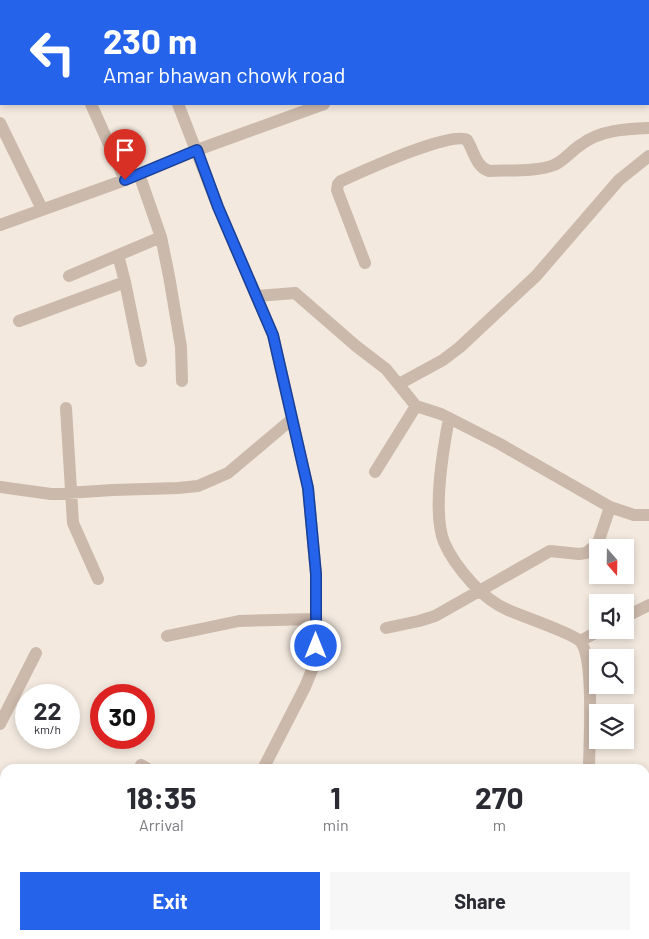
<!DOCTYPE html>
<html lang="en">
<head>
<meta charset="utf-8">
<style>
  :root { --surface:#fff; --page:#f7f7f7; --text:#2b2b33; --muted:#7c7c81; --accent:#2563eb }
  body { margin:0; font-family:Barlow,sans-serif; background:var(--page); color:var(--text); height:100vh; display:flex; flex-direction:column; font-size:19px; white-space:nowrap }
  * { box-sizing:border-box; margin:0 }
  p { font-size:16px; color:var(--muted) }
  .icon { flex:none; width:28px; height:28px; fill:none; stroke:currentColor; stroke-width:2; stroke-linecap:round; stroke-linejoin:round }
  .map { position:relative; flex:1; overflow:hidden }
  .panel { position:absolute; left:0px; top:764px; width:650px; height:176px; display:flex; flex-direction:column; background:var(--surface); border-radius:15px 15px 0 0; box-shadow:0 2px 8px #0003 }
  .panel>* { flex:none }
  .hud { position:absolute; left:0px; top:0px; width:650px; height:105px; box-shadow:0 2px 8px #0003; background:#2563eb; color:#fff; overflow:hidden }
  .needle { width:32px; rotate:160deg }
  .buttons { position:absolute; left:589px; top:539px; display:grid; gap:10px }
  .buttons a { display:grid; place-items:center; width:45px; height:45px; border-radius:0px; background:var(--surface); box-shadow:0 2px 8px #0003; font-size:25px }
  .speed { position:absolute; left:15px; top:684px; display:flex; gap:10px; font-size:25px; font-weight:700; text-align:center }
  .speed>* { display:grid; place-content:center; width:65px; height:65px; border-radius:50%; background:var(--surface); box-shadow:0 2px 8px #0003; line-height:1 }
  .speed small { font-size:12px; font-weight:400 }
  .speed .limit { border:8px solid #d22; background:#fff; color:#111 }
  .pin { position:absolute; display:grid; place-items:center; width:42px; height:42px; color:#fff; margin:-51px -21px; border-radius:50% 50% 50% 0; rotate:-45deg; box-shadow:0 0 5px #0007 }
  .pin .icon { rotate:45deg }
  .me { position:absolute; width:55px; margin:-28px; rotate:0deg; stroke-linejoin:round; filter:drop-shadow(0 0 4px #0008) }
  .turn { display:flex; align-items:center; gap:18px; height:105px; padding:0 20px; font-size:22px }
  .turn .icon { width:65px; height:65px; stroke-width:2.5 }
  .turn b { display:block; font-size:35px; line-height:42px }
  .eta { display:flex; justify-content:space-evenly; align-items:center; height:85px; text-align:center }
  .eta b { font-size:30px; font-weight:700; line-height:35px }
  .button { display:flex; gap:10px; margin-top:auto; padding:10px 20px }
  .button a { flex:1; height:58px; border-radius:0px; background:var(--accent); color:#fff; font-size:20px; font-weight:700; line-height:58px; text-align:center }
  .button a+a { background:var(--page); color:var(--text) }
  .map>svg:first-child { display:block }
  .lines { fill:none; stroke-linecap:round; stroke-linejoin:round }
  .street { stroke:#cbb9ab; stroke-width:12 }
  .route-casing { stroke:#184099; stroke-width:12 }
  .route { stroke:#2563eb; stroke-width:9 }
</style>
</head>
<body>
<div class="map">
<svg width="649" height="939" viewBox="0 0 649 939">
  <rect width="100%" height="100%" fill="#f3e9df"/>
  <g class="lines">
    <path class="street" d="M 26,0 L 26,1
      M 135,0 L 135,1
      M 240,0 L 248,0
      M 409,0 L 409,1
      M 0,68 L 1,68
      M 91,104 L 125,180
      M 178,104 L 218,207 L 273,335 L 308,488 L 316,574 L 316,646 L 312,670 L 305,687 L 263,769
      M 0,123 L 42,209
      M 139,174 L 161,237 L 169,276 L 181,347 L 182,381
      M 0,225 L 125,180 L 197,150 L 324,104
      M 118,255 L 125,282 L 141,361
      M 365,263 L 337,190 L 338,184 L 341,181 C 361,172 452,130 467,140 C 474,151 476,167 489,171 C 508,170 536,172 554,165 C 565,160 572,150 582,144 C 601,130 626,129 649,128
      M 69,276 L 161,237
      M 257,296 L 295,293 L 356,346 L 386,369 L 416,406 L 441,414 L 500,444 L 610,507 L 634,515 L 649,515
      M 19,321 L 125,282
      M 399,384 L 443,360 L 460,347 L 536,276 L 619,180 L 649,156
      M 66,408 L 73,523 L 98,579
      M 449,418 C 443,450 432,512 444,542 C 450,556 461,571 472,583 C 482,594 494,604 508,610 C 521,616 572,633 580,641 C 595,657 589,745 589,769
      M 375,472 L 416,406
      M 0,487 L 51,494 L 113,490 L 178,488 L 198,486 L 228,473 L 292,419
      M 625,617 L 649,605
      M 386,628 L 419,621 L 435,616 L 550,551 L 579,554 L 586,553 L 598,543 L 610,507
      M 167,636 L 239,621 L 316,619
      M 580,641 L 601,630
      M 0,724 L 36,653
      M 141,765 L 148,769
      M 0,849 L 5,861
      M 0,932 L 5,934
      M 71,935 L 73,939
      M 160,939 L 162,935
      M 540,939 L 541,935
      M 643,939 L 643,935"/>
  </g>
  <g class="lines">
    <defs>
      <path id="route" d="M 125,180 L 197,150 L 218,207 L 273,335 L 308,488 L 316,574 L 316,646"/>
    </defs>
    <use href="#route" class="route-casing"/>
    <use href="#route" class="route"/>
  </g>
</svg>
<div class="buttons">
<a><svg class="needle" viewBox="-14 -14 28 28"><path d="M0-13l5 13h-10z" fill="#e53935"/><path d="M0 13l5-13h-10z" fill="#7c7c81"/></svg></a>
<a><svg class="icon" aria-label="sound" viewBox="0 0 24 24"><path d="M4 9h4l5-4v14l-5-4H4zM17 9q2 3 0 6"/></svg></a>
<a><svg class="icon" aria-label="search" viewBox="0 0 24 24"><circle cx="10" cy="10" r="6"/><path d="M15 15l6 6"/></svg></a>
<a><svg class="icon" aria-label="layers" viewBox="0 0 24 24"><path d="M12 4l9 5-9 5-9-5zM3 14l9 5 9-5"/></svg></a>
</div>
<div class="speed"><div>22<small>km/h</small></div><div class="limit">30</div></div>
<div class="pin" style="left:125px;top:180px;background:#d93025"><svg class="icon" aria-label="arrive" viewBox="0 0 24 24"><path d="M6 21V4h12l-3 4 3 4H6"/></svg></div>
<svg class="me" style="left:316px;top:646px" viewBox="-20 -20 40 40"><circle r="17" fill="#2563eb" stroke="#fff" stroke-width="3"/><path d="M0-11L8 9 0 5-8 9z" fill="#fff"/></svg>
<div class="hud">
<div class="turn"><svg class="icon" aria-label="left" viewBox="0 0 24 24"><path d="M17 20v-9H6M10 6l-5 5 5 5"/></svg><div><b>230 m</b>Amar bhawan chowk road</div></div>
</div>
<section class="panel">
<div class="eta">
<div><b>18:35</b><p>Arrival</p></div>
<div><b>1</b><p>min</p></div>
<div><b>270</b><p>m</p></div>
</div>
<div class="button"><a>Exit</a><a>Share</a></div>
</section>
</div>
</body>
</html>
